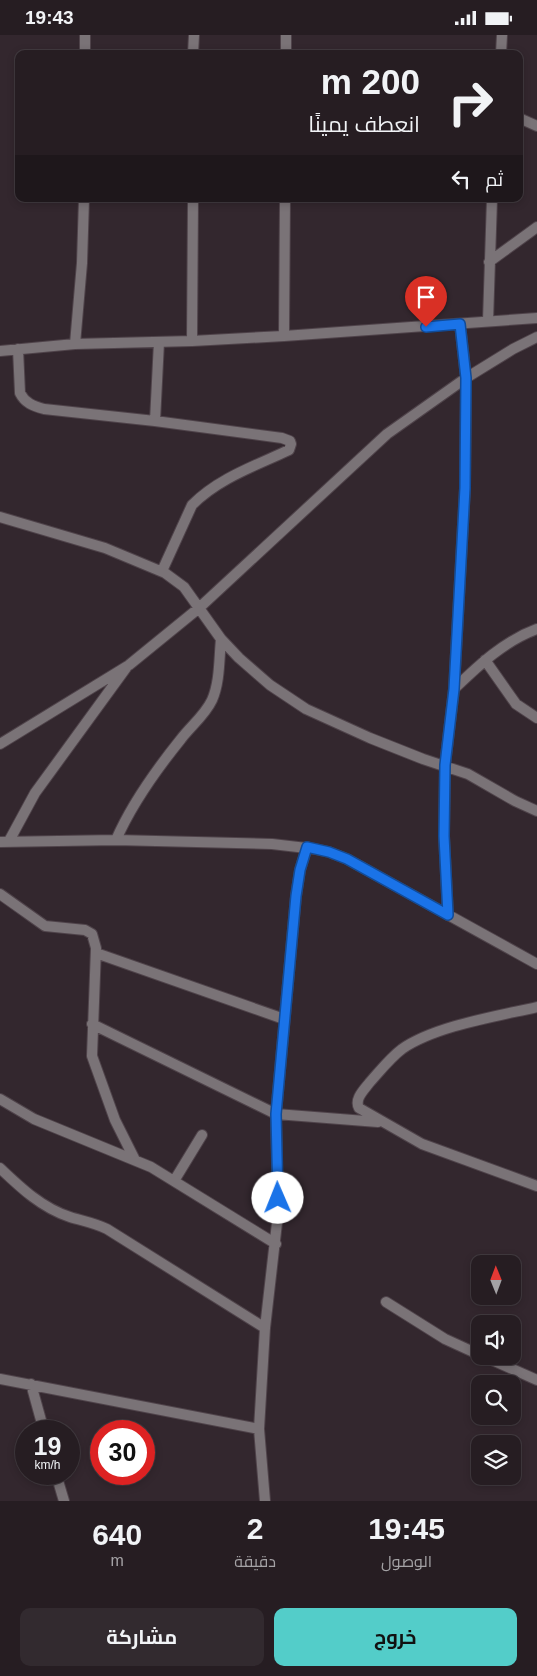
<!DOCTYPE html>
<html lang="ar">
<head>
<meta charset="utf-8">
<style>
  :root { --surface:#261d22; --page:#322a2f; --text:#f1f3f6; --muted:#a4a2a5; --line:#423b40; --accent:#53cdc9 }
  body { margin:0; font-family:Helvetica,Cairo,sans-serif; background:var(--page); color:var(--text); direction:rtl; height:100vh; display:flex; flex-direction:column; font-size:19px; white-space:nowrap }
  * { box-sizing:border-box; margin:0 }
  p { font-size:16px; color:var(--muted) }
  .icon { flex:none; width:28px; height:28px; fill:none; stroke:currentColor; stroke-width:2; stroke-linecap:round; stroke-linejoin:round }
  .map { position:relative; height:1466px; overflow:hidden; direction:ltr }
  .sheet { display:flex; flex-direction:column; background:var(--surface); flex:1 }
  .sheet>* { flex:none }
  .banner { position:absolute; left:15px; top:15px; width:508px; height:152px; border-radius:10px; box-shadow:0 2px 8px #0003,0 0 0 1px var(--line); direction:rtl; background:#261d22; color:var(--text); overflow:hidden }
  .needle { width:32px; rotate:359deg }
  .fabs { position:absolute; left:471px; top:1220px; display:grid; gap:10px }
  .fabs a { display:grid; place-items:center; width:50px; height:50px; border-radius:10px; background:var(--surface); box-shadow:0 2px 8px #0003,0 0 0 1px var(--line); font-size:25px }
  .speed { position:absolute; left:15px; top:1385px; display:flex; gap:10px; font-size:25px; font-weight:700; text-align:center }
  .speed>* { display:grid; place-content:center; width:65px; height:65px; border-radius:50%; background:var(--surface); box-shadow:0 2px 8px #0003,0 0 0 1px var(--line); line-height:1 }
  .speed small { font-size:12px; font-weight:400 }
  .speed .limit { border:8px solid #d22; background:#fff; color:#111 }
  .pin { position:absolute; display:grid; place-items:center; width:42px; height:42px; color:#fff; margin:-51px -21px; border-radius:50% 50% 50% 0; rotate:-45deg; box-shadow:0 0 5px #0007 }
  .pin .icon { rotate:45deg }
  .me { position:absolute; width:55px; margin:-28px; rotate:359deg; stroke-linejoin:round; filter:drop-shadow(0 0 4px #0008) }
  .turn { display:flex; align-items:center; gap:18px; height:105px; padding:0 20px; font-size:22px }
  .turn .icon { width:65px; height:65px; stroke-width:2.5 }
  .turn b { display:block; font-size:35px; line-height:42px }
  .then { display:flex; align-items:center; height:48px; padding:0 20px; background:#0003; gap:10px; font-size:19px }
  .eta { display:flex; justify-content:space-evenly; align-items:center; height:85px; text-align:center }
  .eta b { font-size:30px; font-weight:700; line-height:35px }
  .button { display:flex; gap:10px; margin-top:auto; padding:10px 20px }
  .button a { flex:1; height:58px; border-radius:10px; background:var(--accent); color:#111; font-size:20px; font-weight:700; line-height:58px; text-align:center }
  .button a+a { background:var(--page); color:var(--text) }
  .status { display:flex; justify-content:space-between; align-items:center; height:35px; padding:0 25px; background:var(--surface); direction:ltr }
  .status svg { height:14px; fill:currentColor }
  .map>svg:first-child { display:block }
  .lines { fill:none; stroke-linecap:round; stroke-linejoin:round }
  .minor-casing { stroke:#4f434a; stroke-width:12 }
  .minor { stroke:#7a7377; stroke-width:10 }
  .route-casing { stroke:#114b97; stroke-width:12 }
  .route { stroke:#1a73e8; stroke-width:9 }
</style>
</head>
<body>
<div class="status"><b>19:43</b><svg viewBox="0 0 49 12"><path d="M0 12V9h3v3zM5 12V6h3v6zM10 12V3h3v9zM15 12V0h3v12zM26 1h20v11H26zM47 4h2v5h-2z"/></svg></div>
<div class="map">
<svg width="537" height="1466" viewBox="0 0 537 1466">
  <rect width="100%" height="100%" fill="#33272e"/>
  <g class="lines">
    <defs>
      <path id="minor" d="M 85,19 L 85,0
        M 193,19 L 194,0
        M 286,19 L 286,0
        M 501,19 L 502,0
        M 519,83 L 537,91
        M 489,227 L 537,192
        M 488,286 L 492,164
        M 284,301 L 285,164
        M 192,306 L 193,164
        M 75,309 L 82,228 L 84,164
        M 18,314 L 20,358 C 25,368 33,371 44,374 L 155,386 L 282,403 L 290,406 L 291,409 L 289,415 C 255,431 219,443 192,470 L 162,536
        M 0,316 L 75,309 L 192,306 L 284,301 L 537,283
        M 155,386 L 159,307
        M 0,482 L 105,513 L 165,538 L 184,552 L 221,604 C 219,624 220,647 212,665 C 205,680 191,691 181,704 C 156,735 132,768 116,805
        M 221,604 L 239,623 L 270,650 L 306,674 L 370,703 L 423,724 L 468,739 L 515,766 L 537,776
        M 485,625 L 516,669 L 537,683
        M 454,654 C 479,630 504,606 537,594
        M 0,709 L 129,630 L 199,573 L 387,399 L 466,343 L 513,314 L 537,302
        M 9,806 L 35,758 L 126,633
        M 0,807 L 116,805 L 272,809 L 315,814 L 329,817 L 347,824 L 537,929
        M 0,859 L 45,891 L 85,895 L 92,899 L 96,913 L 92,1021 L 115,1085 L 135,1125
        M 448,880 L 444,801 L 445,730 L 454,654 L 465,453 L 466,343 L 460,289
        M 96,918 L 284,984
        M 537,972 C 498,981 435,991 402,1014 C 390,1023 380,1036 370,1047 C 364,1055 354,1064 359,1073 L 422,1109 L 537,1151
        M 92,989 L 276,1079 L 378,1087
        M 0,1064 L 34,1084 L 151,1132 L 276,1209
        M 0,1133 C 21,1153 42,1173 70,1182 C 83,1186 95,1188 107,1194 L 265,1293
        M 174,1146 L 202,1100
        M 386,1267 L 445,1304 L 480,1320
        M 483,1321 L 537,1345
        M 0,1344 L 259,1394
        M 31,1349 L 44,1396
        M 56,1439 L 64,1466
        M 265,1466 L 259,1394 L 265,1293 L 278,1179 L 276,1079 L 296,861 L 300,835 L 307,812"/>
    </defs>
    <use href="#minor" class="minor-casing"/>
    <use href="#minor" class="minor"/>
  </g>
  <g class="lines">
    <defs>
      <path id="route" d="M 278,1163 L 276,1079 L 296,861 L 300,835 L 307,812 L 329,817 L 347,824 L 448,880 L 444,801 L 445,730 L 454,654 L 465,453 L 466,343 L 460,289 L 426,292"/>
    </defs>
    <use href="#route" class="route-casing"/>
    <use href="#route" class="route"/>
  </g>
</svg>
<div class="fabs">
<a><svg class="needle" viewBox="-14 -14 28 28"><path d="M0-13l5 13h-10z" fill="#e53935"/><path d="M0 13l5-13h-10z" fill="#a4a2a5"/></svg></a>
<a><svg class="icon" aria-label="sound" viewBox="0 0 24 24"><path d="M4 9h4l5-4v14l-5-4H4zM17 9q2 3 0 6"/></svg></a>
<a><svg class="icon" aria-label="search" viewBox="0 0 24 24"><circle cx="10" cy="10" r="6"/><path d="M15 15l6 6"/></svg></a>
<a><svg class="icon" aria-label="layers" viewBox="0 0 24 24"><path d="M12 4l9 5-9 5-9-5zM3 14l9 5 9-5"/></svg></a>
</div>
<div class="speed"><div>19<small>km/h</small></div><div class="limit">30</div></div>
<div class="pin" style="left:426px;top:292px;background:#d93025"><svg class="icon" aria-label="arrive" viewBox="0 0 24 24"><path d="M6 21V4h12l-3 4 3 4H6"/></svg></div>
<svg class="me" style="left:278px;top:1163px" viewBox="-20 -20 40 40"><circle r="19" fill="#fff"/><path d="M0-13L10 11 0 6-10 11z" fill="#1a73e8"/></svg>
<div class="banner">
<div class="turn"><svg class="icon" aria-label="right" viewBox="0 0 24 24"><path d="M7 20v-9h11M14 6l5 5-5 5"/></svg><div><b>200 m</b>انعطف يمينًا</div></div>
<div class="then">ثم<svg class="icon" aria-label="left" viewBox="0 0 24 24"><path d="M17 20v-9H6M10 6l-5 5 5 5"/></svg></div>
</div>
</div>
<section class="sheet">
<div class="eta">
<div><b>19:45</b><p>الوصول</p></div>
<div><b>2</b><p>دقيقة</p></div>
<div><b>640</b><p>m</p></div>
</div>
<div class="button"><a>خروج</a><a>مشاركة</a></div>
</section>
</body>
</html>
